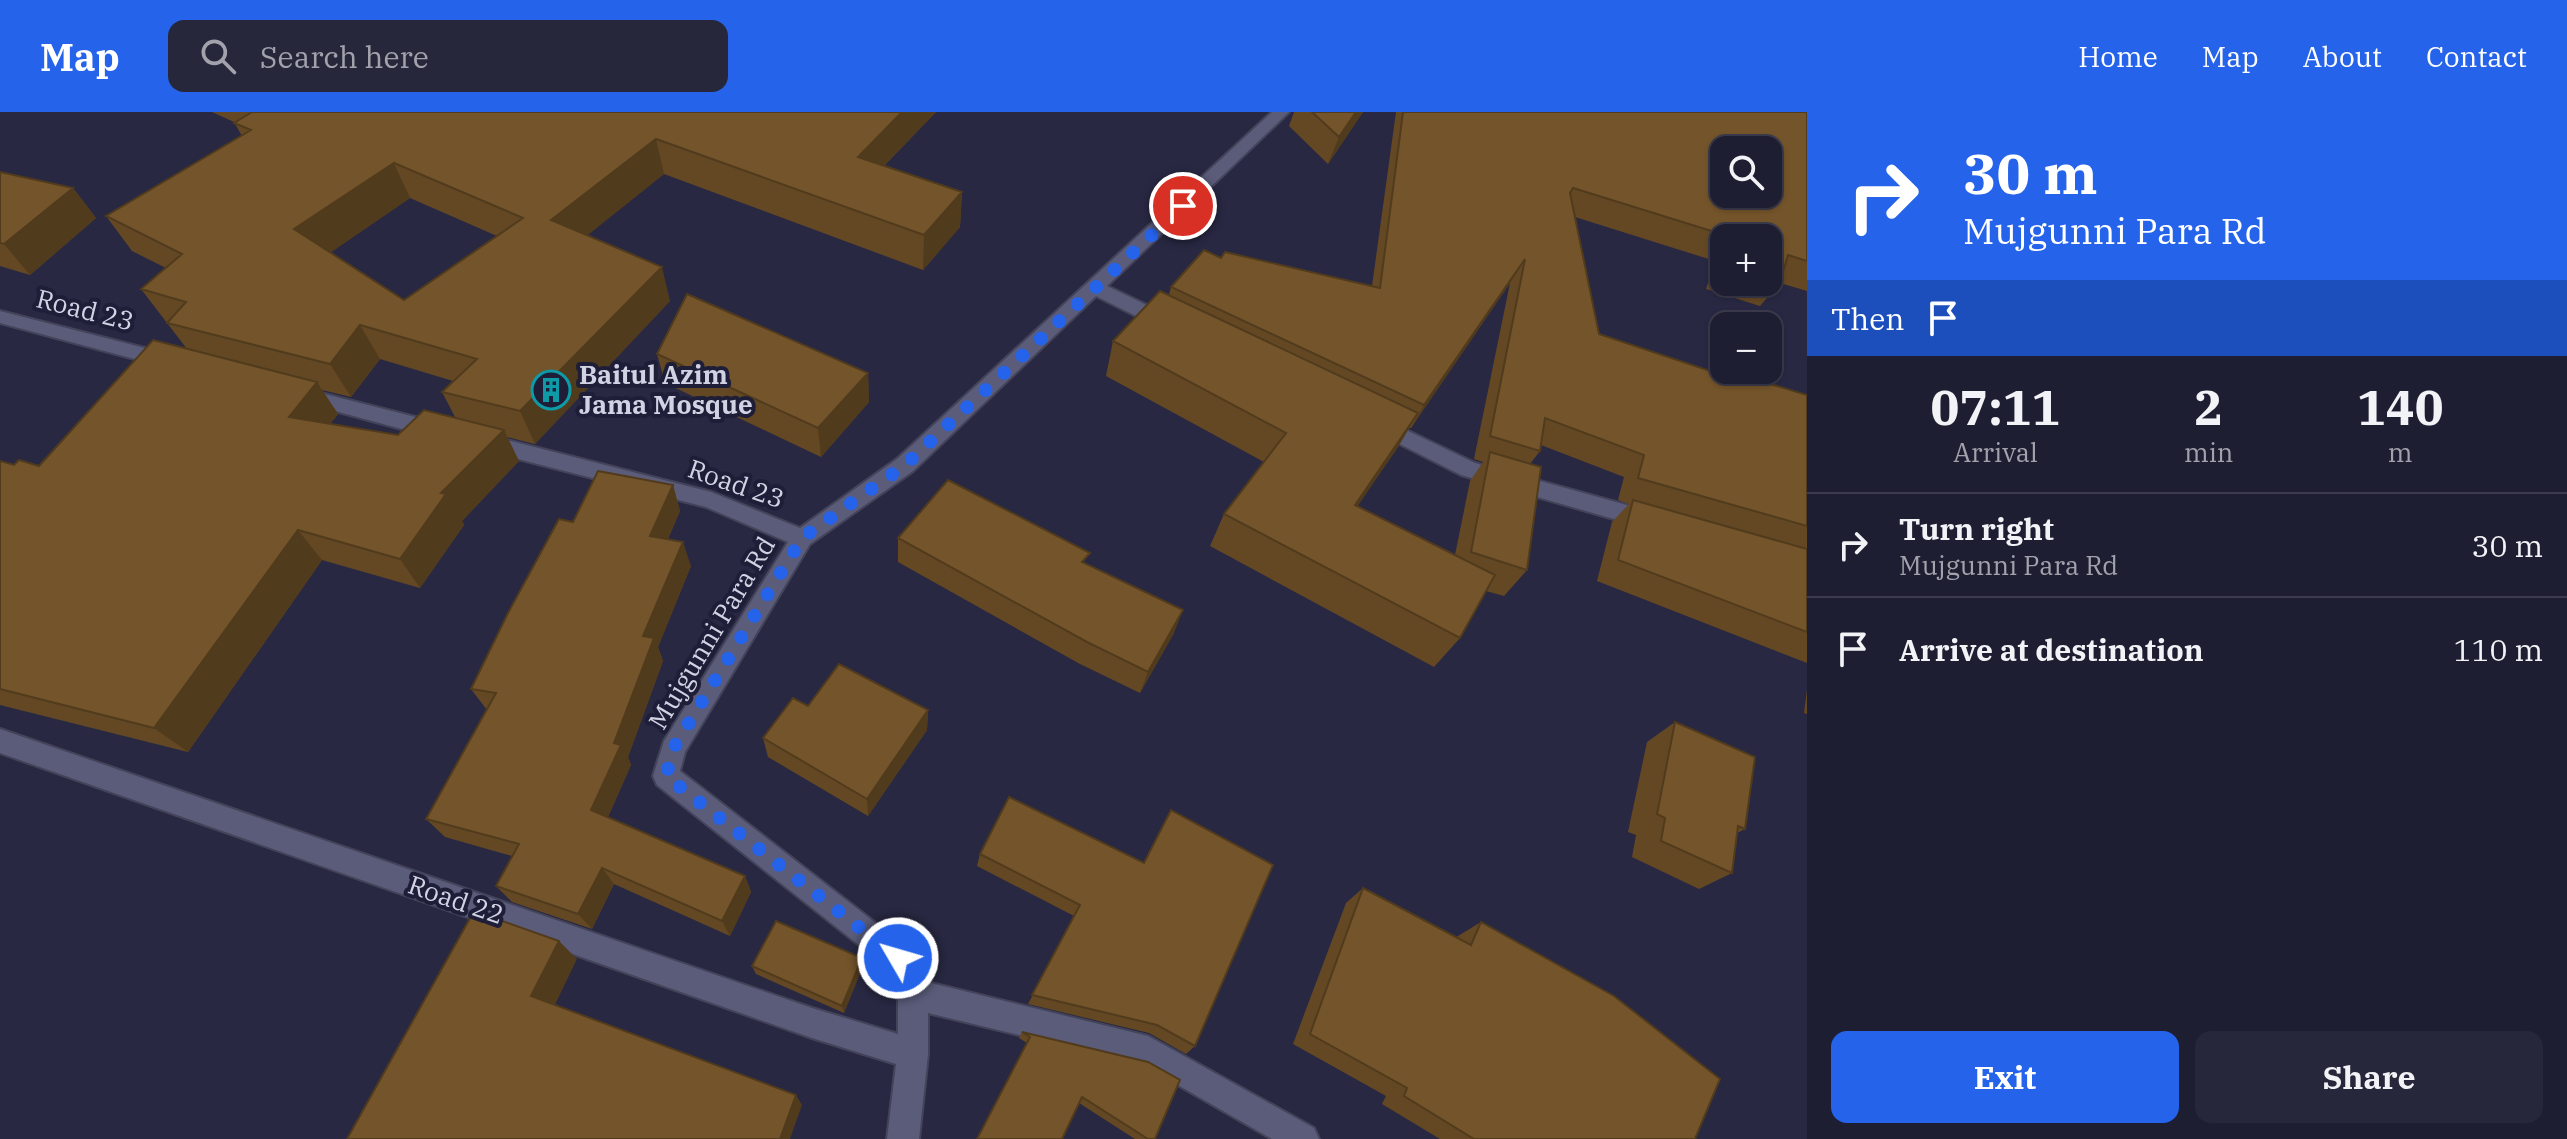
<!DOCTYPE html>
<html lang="en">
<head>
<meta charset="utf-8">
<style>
  :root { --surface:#1e1e32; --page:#26273a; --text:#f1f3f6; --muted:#a1a2ac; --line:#3c3c4d; --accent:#2563eb }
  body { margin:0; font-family:"IBM Plex Serif",serif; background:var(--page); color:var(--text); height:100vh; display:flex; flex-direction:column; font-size:30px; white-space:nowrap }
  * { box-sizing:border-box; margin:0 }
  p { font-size:26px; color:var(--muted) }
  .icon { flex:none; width:44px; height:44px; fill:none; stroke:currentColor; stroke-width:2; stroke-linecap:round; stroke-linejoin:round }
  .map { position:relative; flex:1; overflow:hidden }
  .panel { display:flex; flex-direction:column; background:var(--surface); width:760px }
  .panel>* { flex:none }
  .guide { background:#2563eb; color:#fff; overflow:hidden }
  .controls { position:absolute; left:1710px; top:24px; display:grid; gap:16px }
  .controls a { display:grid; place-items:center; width:72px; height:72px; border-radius:16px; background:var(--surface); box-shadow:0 2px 6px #0004,0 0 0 2px var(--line); font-size:40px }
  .pin { position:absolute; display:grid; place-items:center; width:68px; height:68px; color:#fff; margin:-34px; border:4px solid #fff; border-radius:50%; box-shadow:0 2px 8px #0007 }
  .me { position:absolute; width:88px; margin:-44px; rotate:308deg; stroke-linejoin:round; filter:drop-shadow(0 0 6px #0008) }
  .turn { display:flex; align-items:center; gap:28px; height:168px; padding:0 24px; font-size:36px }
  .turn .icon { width:104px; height:104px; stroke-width:2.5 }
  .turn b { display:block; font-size:56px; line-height:68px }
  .then { display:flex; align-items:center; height:76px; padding:0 24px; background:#0003; gap:16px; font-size:30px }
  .eta { display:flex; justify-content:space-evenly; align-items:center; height:136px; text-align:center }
  .eta b { font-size:48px; font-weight:700; line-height:56px }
  .cta { display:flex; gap:16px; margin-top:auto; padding:16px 24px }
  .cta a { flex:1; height:92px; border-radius:16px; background:var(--accent); color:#fff; font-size:32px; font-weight:700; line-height:92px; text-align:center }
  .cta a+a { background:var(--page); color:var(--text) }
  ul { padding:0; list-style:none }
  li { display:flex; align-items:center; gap:24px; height:104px; padding:0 24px; border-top:2px solid var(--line) }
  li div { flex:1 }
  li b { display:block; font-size:30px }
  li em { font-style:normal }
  header { display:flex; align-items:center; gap:48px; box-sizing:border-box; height:112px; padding:0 40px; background:var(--accent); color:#fff }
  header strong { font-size:38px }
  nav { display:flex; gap:44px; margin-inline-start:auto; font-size:28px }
  .search { width:560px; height:72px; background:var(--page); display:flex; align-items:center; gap:20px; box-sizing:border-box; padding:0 28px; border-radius:16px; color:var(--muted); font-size:30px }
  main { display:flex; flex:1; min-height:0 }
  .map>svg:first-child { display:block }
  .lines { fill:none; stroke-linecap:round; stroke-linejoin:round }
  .minor-casing { stroke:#43435a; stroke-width:4 }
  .minor { fill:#5a5c7a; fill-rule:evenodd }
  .wall { fill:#644824; fill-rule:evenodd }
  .shaded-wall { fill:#513b1d }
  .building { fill:#74542a; stroke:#513b1d; stroke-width:2; fill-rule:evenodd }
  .route { stroke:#2563eb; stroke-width:14; stroke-dasharray:0 25.2 }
  .labels { text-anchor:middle; stroke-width:8; stroke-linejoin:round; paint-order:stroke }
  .street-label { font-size:26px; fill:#d1d3e4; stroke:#1e1e38 }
  .poi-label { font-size:26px; font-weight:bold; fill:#d1d3e4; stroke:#1e1e38; text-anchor:start }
</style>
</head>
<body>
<header>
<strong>Map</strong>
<div class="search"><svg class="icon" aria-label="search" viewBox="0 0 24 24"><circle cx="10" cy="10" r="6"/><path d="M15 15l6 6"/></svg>Search here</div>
<nav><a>Home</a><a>Map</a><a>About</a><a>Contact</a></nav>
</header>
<main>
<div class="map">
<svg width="1807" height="1027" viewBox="0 0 1807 1027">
  <rect width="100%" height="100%" fill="#282843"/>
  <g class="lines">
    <defs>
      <path id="minor" d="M 1272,0 L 1289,0 L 1107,174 L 1176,207 L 1179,212 L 1176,217 L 1162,217 L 1096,184 L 913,359 L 810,432 L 685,640 L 680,659 L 908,836 L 923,869 L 1148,924 L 1314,1016 L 1319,1027 L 1272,1027 L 1143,953 L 928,901 L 928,942 L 919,1027 L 887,1027 L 896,952 L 812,926 L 0,641 L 0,617 L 812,896 L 898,922 L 898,882 L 888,856 L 657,673 L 653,664 L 664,629 L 788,430 L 706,395 L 483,338 L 472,330 L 483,322 L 711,380 L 800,416 L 897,347 Z
        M 0,199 L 172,243 L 182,250 L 172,257 L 0,211 Z
        M 301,276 L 439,311 L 449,319 L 439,327 L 294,288 L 291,283 L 294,278 Z
        M 1375,303 L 1475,351 L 1652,400 L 1660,403 L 1663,409 L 1660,415 L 1652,418 L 1461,363 L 1368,316 L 1365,311 L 1368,306 Z"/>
    </defs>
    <use href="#minor" class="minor-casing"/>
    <use href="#minor" class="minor"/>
  </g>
  <path class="wall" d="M 212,0 L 936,0 L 884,54 L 962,80 L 960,115 L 923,158 L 664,62 L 587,123 L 670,189 L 535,332 L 507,325 L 519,349 L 462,409 L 464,413 L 420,476 L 322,448 L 188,640 L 0,593 L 0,349 L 14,353 L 39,354 L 187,237 L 141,177 L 166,156 L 132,139 L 106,104 L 242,24 L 234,10 ZM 410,86 L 497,124 L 404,188 L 331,140 ZM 380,247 L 453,269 L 442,280 L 455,305 L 398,323 L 330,312 L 338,302 L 322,278 L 351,285 Z
    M 1294,0 L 1363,0 L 1328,52 L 1289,14 Z
    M 1396,0 L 1807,0 L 1807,179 L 1780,171 L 1760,194 L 1706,177 L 1715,149 L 1575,105 L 1599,222 L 1740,269 L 1744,264 L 1807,283 L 1807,551 L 1597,469 L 1612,410 L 1629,392 L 1618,388 L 1624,365 L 1541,333 L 1540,339 L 1530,352 L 1527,458 L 1504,484 L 1486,479 L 1460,526 L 1434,555 L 1210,434 L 1224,402 L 1264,350 L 1106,264 L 1113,229 L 1169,183 L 1171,175 L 1221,146 L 1372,174 ZM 1724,126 L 1768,126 L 1768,170 L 1724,170 ZM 1510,171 L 1474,347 L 1483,350 L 1470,369 L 1455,443 L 1357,394 L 1398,335 L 1409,316 L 1411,316 Z
    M 0,60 L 73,76 L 96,106 L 30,163 L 0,154 Z
    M 657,242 L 868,261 L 869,290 L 821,345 L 665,271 Z
    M 673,373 L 680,399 L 668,427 L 691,454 L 658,535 L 663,549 L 628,645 L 631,653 L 608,705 L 745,764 L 751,780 L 730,824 L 614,772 L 592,817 L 512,790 L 496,774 L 512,744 L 445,725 L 426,707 L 487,598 L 471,577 L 573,410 Z
    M 898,426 L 1087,452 L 1174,521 L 1140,581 L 1080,552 L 898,450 Z
    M 1807,578 L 1807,602 L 1804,601 Z
    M 808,594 L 928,598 L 927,618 L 868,704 L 768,645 L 763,626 Z
    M 1675,610 L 1745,717 L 1737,721 L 1732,761 L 1699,777 L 1632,745 L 1636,723 L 1628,720 L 1647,630 Z
    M 1171,698 L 1195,934 L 1186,942 L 1149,921 L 1028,892 L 1074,804 L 977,754 L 980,742 L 1144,750 Z
    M 1363,776 L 1457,826 L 1458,824 L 1481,810 L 1695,1027 L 1440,1027 L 1382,992 L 1386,984 L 1293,932 L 1346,791 Z
    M 752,854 L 863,854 L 844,901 L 756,862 Z
    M 1022,920 L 1148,950 L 1155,1027 L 1135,1027 L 1079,991 L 1027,931 L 1019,926 Z"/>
  <path class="shaded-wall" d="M 902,0 L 936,0 L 859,79 L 858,45 Z
    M 1356,0 L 1363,0 L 1328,52 L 1339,25 Z
    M 656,27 L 664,62 L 563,143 L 551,108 Z
    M 394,51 L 410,86 L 314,152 L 294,117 Z
    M 73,76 L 96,106 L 30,163 L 4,132 Z
    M 962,80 L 960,115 L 923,158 L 924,123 Z
    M 1525,147 L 1510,171 L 1411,316 L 1424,293 Z
    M 662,155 L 670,189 L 535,332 L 520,299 Z
    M 360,213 L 380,247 L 351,285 L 330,252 Z
    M 868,261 L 869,290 L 821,345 L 818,316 Z
    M 317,270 L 338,302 L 312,336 L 289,305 Z
    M 1418,301 L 1398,335 L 1336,426 L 1355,393 Z
    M 504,318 L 519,349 L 462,409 L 464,413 L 420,476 L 400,447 L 441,381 Z
    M 673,373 L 680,399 L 658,448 L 650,424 Z
    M 298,418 L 322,448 L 188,640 L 154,616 Z
    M 683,430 L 691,454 L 658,535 L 663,549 L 628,645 L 631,653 L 603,716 L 591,698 L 614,631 L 643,524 Z
    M 1183,498 L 1174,521 L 1140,581 L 1148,560 Z
    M 928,598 L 927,618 L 868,704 L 867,687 Z
    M 602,756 L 614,772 L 592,817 L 578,802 Z
    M 745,764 L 751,780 L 730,824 L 722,809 Z
    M 559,829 L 577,847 L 552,899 L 531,884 Z
    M 862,846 L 863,854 L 844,901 L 842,894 Z
    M 796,983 L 802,993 L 790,1027 L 780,1027 Z"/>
  <path class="building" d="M 252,0 L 902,0 L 858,45 L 962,80 L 924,123 L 656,27 L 551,108 L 662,155 L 520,299 L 442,280 L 477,247 L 360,213 L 330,252 L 167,211 L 186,190 L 141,177 L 182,142 L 106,104 L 251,18 L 234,11 ZM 394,51 L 523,106 L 404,188 L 294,117 Z
    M 1312,0 L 1356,0 L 1339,25 Z
    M 1403,0 L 1807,0 L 1807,149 L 1788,143 L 1780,170 L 1768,166 L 1768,126 L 1734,126 L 1573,76 L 1570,81 L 1599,222 L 1743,270 L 1744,264 L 1807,283 L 1807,414 L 1638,366 L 1644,343 L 1545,306 L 1540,339 L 1490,324 L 1525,147 L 1424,293 L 1171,175 L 1204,138 L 1221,146 L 1225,140 L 1380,176 ZM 1724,38 L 1768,38 L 1768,82 L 1724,82 Z
    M 0,60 L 73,76 L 4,132 L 0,131 Z
    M 1160,179 L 1418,301 L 1355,393 L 1495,463 L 1460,526 L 1224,402 L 1286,321 L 1113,229 Z
    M 687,182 L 868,261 L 818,316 L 657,242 Z
    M 153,228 L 317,270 L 289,305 L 398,323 L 424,298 L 504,318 L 441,381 L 446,382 L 400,447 L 298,418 L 154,616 L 0,577 L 0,349 L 14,353 L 19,348 L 39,354 Z
    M 1490,340 L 1541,355 L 1527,458 L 1471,440 Z
    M 598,359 L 673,373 L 650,424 L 683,430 L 643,524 L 654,526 L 614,631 L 621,633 L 591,698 L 745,764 L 722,809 L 602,756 L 578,802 L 496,774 L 519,732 L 426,707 L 496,581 L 471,577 L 508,501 L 559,407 L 573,410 Z
    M 948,368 L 1090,441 L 1082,450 L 1183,498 L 1148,560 L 1087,530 L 898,426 Z
    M 1633,388 L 1807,437 L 1807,520 L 1618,448 Z
    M 839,552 L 928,598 L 867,687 L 763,626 L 793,586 L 808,594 Z
    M 1675,610 L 1755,645 L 1745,717 L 1738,714 L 1732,761 L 1661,729 L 1665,706 L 1657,702 Z
    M 1009,685 L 1144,751 L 1171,698 L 1273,753 L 1195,934 L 1157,913 L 1032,883 L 1080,793 L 980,742 Z
    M 1363,776 L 1471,833 L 1481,810 L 1614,884 L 1720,967 L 1695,1027 L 1474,1027 L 1404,984 L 1407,976 L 1310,922 Z
    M 474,799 L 559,829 L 531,884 L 796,983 L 780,1027 L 347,1027 Z
    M 776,809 L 862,846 L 842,894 L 752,854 Z
    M 1022,920 L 1148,950 L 1180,968 L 1155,1027 L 1148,1027 L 1082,985 L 1062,1027 L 977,1027 L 1030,925 Z"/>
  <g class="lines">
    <path class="route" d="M 898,846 L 666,664 L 673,637 L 802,426 L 905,353 L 1183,94"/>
  </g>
  <defs>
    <symbol id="building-ring" viewBox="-11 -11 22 22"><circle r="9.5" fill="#1e1e38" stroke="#0f9aa8" stroke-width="1.5"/><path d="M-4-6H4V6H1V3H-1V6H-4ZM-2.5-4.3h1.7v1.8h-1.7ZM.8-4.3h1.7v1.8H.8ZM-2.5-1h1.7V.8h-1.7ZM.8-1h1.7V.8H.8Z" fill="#0f9aa8"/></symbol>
  </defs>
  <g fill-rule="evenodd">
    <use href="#building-ring" x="529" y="256" width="44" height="44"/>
  </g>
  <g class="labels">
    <g class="street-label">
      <text transform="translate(85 198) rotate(14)" y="9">Road 23</text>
      <text transform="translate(736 372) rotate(19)" y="9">Road 23</text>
      <text transform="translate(712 521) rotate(-59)" y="9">Mujgunni Para Rd</text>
      <text transform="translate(456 788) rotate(19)" y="9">Road 22</text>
    </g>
    <g class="poi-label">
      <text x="579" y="272">Baitul Azim<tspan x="579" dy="30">Jama Mosque</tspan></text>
    </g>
  </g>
</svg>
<div class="controls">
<a><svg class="icon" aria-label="search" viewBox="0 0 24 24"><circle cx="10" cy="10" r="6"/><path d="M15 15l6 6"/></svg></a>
<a>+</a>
<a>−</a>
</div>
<div class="pin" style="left:1183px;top:94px;background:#d93025"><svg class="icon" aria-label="arrive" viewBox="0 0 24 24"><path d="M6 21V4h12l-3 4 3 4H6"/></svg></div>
<svg class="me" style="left:898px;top:846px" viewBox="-20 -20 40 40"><circle r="17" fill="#2563eb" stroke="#fff" stroke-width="3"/><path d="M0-11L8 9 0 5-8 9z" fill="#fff"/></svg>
</div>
<section class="panel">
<div class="guide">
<div class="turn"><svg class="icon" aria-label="right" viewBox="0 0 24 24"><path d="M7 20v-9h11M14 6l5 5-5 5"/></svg><div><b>30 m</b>Mujgunni Para Rd</div></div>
<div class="then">Then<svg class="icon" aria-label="arrive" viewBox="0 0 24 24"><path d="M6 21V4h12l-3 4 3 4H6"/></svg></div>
</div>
<div class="eta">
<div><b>07:11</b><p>Arrival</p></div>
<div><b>2</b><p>min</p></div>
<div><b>140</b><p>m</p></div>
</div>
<ul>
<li><svg class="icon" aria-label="right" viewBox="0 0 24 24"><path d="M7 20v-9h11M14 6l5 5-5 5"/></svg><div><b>Turn right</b><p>Mujgunni Para Rd</p></div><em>30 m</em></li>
<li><svg class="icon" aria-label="arrive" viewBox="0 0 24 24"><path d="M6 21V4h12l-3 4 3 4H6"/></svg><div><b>Arrive at destination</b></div><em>110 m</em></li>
</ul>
<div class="cta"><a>Exit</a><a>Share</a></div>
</section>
</main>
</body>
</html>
